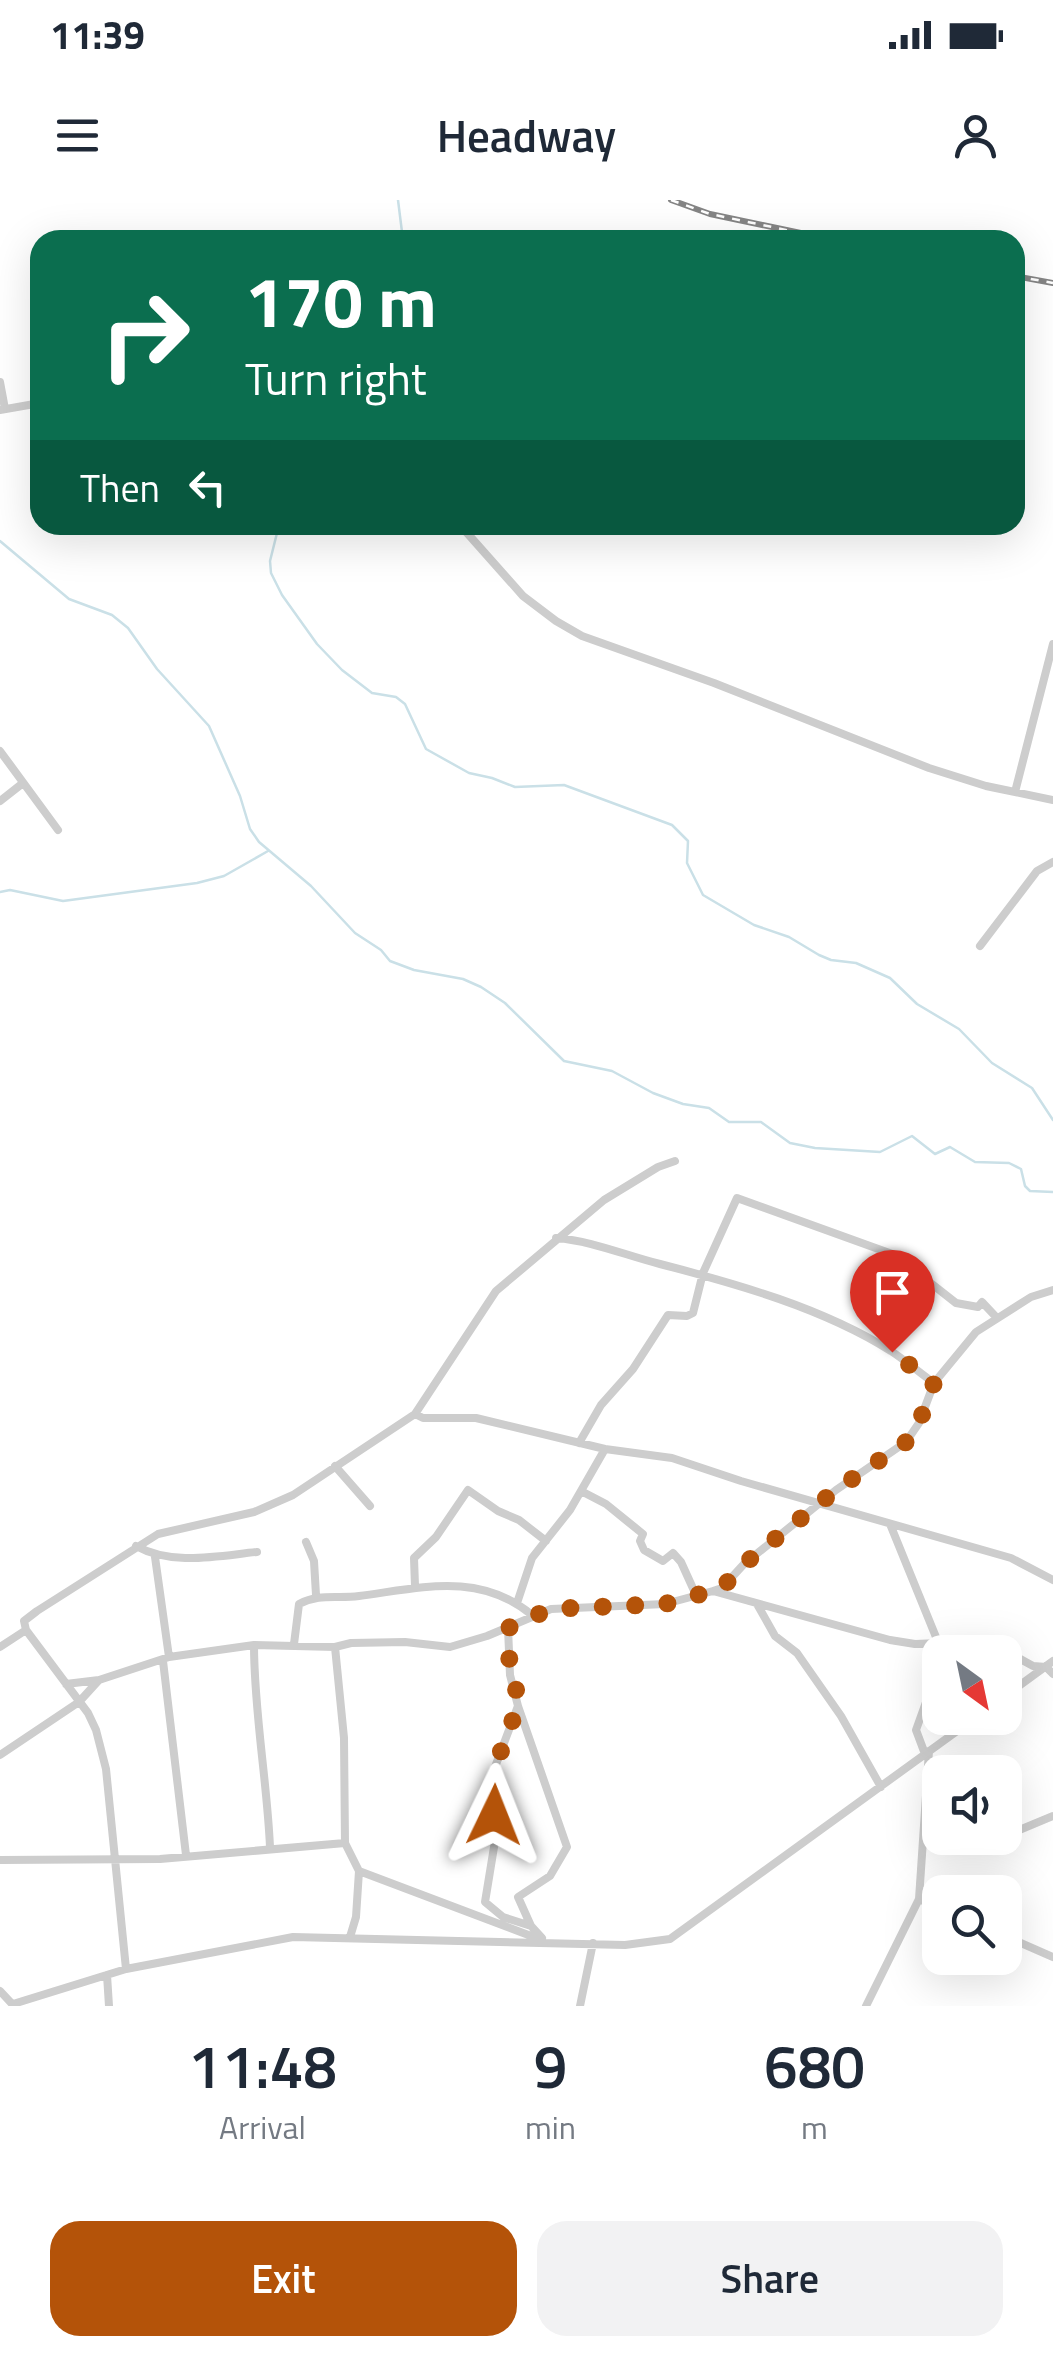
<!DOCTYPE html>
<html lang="en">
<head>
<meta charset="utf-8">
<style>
  :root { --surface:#fff; --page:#f2f2f3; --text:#1f2937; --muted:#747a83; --accent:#b45309 }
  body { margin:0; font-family:"Titillium Web",sans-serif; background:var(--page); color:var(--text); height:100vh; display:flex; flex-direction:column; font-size:38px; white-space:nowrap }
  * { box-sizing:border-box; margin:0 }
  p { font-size:32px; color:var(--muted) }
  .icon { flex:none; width:55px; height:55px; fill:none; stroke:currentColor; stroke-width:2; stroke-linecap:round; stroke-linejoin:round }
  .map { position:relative; height:1806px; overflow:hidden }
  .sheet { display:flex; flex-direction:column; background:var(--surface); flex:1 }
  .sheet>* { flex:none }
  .banner { position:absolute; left:30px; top:30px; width:995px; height:305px; border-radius:30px; box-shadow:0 10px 40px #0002; background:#0b6e4f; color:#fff; overflow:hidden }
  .needle { width:65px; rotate:147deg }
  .controls { position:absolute; left:922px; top:1435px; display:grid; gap:20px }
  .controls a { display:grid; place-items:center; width:100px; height:100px; border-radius:20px; background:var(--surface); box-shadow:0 10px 40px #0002; font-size:50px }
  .pin { position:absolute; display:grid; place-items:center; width:85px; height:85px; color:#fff; margin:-102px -42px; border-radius:50% 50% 50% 0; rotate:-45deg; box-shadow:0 0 10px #0007 }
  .pin .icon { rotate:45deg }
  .me { position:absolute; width:110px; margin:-55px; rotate:2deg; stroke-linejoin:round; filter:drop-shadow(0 0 8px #0008) }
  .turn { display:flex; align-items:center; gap:35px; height:210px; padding:0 50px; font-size:45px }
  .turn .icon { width:130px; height:130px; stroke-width:2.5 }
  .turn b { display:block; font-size:70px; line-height:85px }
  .then { display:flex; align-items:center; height:95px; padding:0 50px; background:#0003; gap:20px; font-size:38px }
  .eta { display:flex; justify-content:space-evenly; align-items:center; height:170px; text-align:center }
  .eta b { font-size:60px; font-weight:600; line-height:70px }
  .button { display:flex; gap:20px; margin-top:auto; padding:20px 50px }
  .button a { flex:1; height:115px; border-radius:30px; background:var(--accent); color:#fff; font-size:40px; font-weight:600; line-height:115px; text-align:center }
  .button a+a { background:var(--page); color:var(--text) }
  .status { display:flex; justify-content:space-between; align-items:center; height:70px; padding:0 50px; background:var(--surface); direction:ltr }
  .status svg { height:28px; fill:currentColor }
  header { display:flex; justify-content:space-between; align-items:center; height:130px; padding:0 50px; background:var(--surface); font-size:45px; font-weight:600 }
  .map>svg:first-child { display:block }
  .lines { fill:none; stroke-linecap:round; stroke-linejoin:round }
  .stream { stroke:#cae0e7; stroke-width:2.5 }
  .minor { stroke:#cdcdcd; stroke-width:8 }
  .rail-casing { stroke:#858585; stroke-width:6 }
  .rail { stroke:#fff; stroke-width:2.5; stroke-dasharray:8; stroke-linecap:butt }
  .route { stroke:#b45309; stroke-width:18; stroke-dasharray:0 32.4 }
</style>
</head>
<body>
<div class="status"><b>11:39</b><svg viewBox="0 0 49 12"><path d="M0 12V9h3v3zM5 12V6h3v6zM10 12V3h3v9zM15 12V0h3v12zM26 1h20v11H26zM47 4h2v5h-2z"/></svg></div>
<header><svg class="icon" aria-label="menu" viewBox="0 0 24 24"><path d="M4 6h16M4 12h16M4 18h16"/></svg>Headway<svg class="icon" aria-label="person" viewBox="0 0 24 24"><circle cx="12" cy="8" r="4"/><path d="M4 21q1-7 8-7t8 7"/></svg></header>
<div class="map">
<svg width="1053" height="1806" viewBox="0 0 1053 1806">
  <rect width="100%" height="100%" fill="#fff"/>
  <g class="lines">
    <path class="stream" d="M 398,0 L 403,40
      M 279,325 L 270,361 L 271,373 L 282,395 L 317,444 L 342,470 L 372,493 L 396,497 L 405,504 L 426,549 L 469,573 L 492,578 L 515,587 L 564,585 L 672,625 L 688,641 L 687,663 L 703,695 L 754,725 L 789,737 L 819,755 L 831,760 L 856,763 L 890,778 L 917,804 L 959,829 L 992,863 L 1032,888 L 1053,920
      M 0,341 L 69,399 L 112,415 L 128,428 L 157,469 L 209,526 L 240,596 L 250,629 L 259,642 L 311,686 L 355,733 L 381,750 L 390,761 L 414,770 L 463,779 L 481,787 L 505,803 L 564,861 L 612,871 L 653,893 L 683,904 L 709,908 L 729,922 L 761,922 L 790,943 L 815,948 L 880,952 L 912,936 L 935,954 L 950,947 L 975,962 L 1009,963 L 1021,969 L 1025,986 L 1030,991 L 1053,992
      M 0,692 L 10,690 L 63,701 L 197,683 L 224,676 L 268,651"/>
    <path class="minor" d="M 0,182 L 5,209
      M 0,210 L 40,203
      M 460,325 L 523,396 L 556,421 L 582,436 L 714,483 L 929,568 L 986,586 L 1053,600
      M 0,551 L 58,630
      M 1015,592 L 1053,444
      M 0,601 L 23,583
      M 980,746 L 1037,671 L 1053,662
      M 556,1038 C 593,1041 624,1055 660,1064 C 737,1084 823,1108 891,1151 C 906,1161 920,1173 934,1183
      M 415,1214 L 423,1218 L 476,1218 L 605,1249 L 672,1258 L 741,1281 L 1011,1358 L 1053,1380
      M 579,1243 L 601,1205 L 633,1169 L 668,1115 L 687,1116 L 693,1113 L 703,1073 L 737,998 L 895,1055 L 956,1103 L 978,1107 L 982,1102 L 997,1118
      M 335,1266 L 370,1306
      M 581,1291 L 606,1304 L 643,1334 L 640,1341 L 644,1350 L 663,1361 L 673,1353 L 681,1362 L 696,1395
      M 890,1324 L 938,1442 L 935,1477 L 916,1530 L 925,1554
      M 306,1342 L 314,1361 L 316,1395
      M 136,1346 C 172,1366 217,1356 257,1352
      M 155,1357 L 169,1457
      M 415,1386 L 414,1358 L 436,1337 L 468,1290 L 498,1311 L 519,1320 L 546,1341
      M 713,1391 L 722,1388 L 744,1364 L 836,1290 L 906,1242 L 919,1223 L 934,1183 L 976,1132 L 1031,1097 L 1053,1090
      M 517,1403 L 532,1358 L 570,1310 L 605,1249
      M 757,1404 L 775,1436 L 797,1453 L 841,1516 L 881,1587
      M 508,1428 L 510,1475 L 518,1506 L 495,1567 L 495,1641 L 485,1702 L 503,1717 L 531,1726 L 542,1738
      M 26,1430 L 88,1513 L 96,1530 L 106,1569 L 126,1769
      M 294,1444 L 299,1404 C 320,1393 336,1399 359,1396 C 421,1388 479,1371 532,1415
      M 254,1445 C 254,1512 267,1580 270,1647
      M 0,1447 L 26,1430 L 24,1421 L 37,1411 L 158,1334 L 254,1312 L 293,1295 L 415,1214 L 496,1091 L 604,1000 L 658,967 L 675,961
      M 335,1447 L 344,1538 L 345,1643 L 359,1671 L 539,1739
      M 163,1461 L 186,1655
      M 66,1484 L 99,1480
      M 1005,1496 L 1053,1461
      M 518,1506 L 567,1647 L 550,1676 L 518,1697 L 531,1726
      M 0,1555 L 79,1502 L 99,1480 L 169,1457 L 254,1445 L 335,1447 L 351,1443 L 405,1442 L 450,1447 L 487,1436 L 551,1409 L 665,1404 L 713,1391 L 890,1440 L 915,1444 L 988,1441 L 1033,1466 L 1046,1467 L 1053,1474
      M 1005,1636 L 1053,1616
      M 987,1638 L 996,1638
      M 0,1660 L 160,1659 L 345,1643
      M 919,1699 L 940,1708
      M 1005,1736 L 1053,1757
      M 350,1737 L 356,1717 L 359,1671
      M 107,1775 L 109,1806
      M 0,1791 L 14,1806
      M 13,1804 L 126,1769 L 293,1737 L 625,1745 L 670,1739 L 975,1518
      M 580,1806 L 593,1743
      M 866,1806 L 919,1699 L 929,1551"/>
    <defs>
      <path id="rail" d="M 671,0 L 710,14 L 834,40
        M 1015,76 L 1053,83"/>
    </defs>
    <use href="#rail" class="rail-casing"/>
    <use href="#rail" class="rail"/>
  </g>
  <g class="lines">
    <path class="route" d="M 494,1615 L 495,1567 L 518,1506 L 517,1492 L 510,1475 L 508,1428 L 550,1409 L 665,1404 L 722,1388 L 744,1364 L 836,1290 L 906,1242 L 919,1223 L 934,1183 L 892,1152"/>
  </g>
</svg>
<div class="controls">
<a><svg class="needle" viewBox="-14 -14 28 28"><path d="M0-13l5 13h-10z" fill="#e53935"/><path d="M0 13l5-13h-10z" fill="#747a83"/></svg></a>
<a><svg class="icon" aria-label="sound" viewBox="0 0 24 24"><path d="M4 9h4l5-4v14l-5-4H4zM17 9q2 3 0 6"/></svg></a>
<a><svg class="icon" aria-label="search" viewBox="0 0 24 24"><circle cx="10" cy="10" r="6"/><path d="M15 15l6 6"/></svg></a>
</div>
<div class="pin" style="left:892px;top:1152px;background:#d93025"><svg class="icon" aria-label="arrive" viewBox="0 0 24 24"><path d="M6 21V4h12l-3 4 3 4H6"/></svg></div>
<svg class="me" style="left:494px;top:1615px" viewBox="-20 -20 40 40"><path d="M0-17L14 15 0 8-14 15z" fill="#b45309" stroke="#fff" stroke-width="4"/></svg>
<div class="banner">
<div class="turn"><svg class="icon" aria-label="right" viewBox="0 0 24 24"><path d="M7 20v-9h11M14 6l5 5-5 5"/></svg><div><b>170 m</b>Turn right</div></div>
<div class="then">Then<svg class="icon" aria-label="left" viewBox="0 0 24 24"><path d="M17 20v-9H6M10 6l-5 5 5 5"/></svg></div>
</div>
</div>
<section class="sheet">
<div class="eta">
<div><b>11:48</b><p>Arrival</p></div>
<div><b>9</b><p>min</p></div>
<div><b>680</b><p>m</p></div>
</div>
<div class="button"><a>Exit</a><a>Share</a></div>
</section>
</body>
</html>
